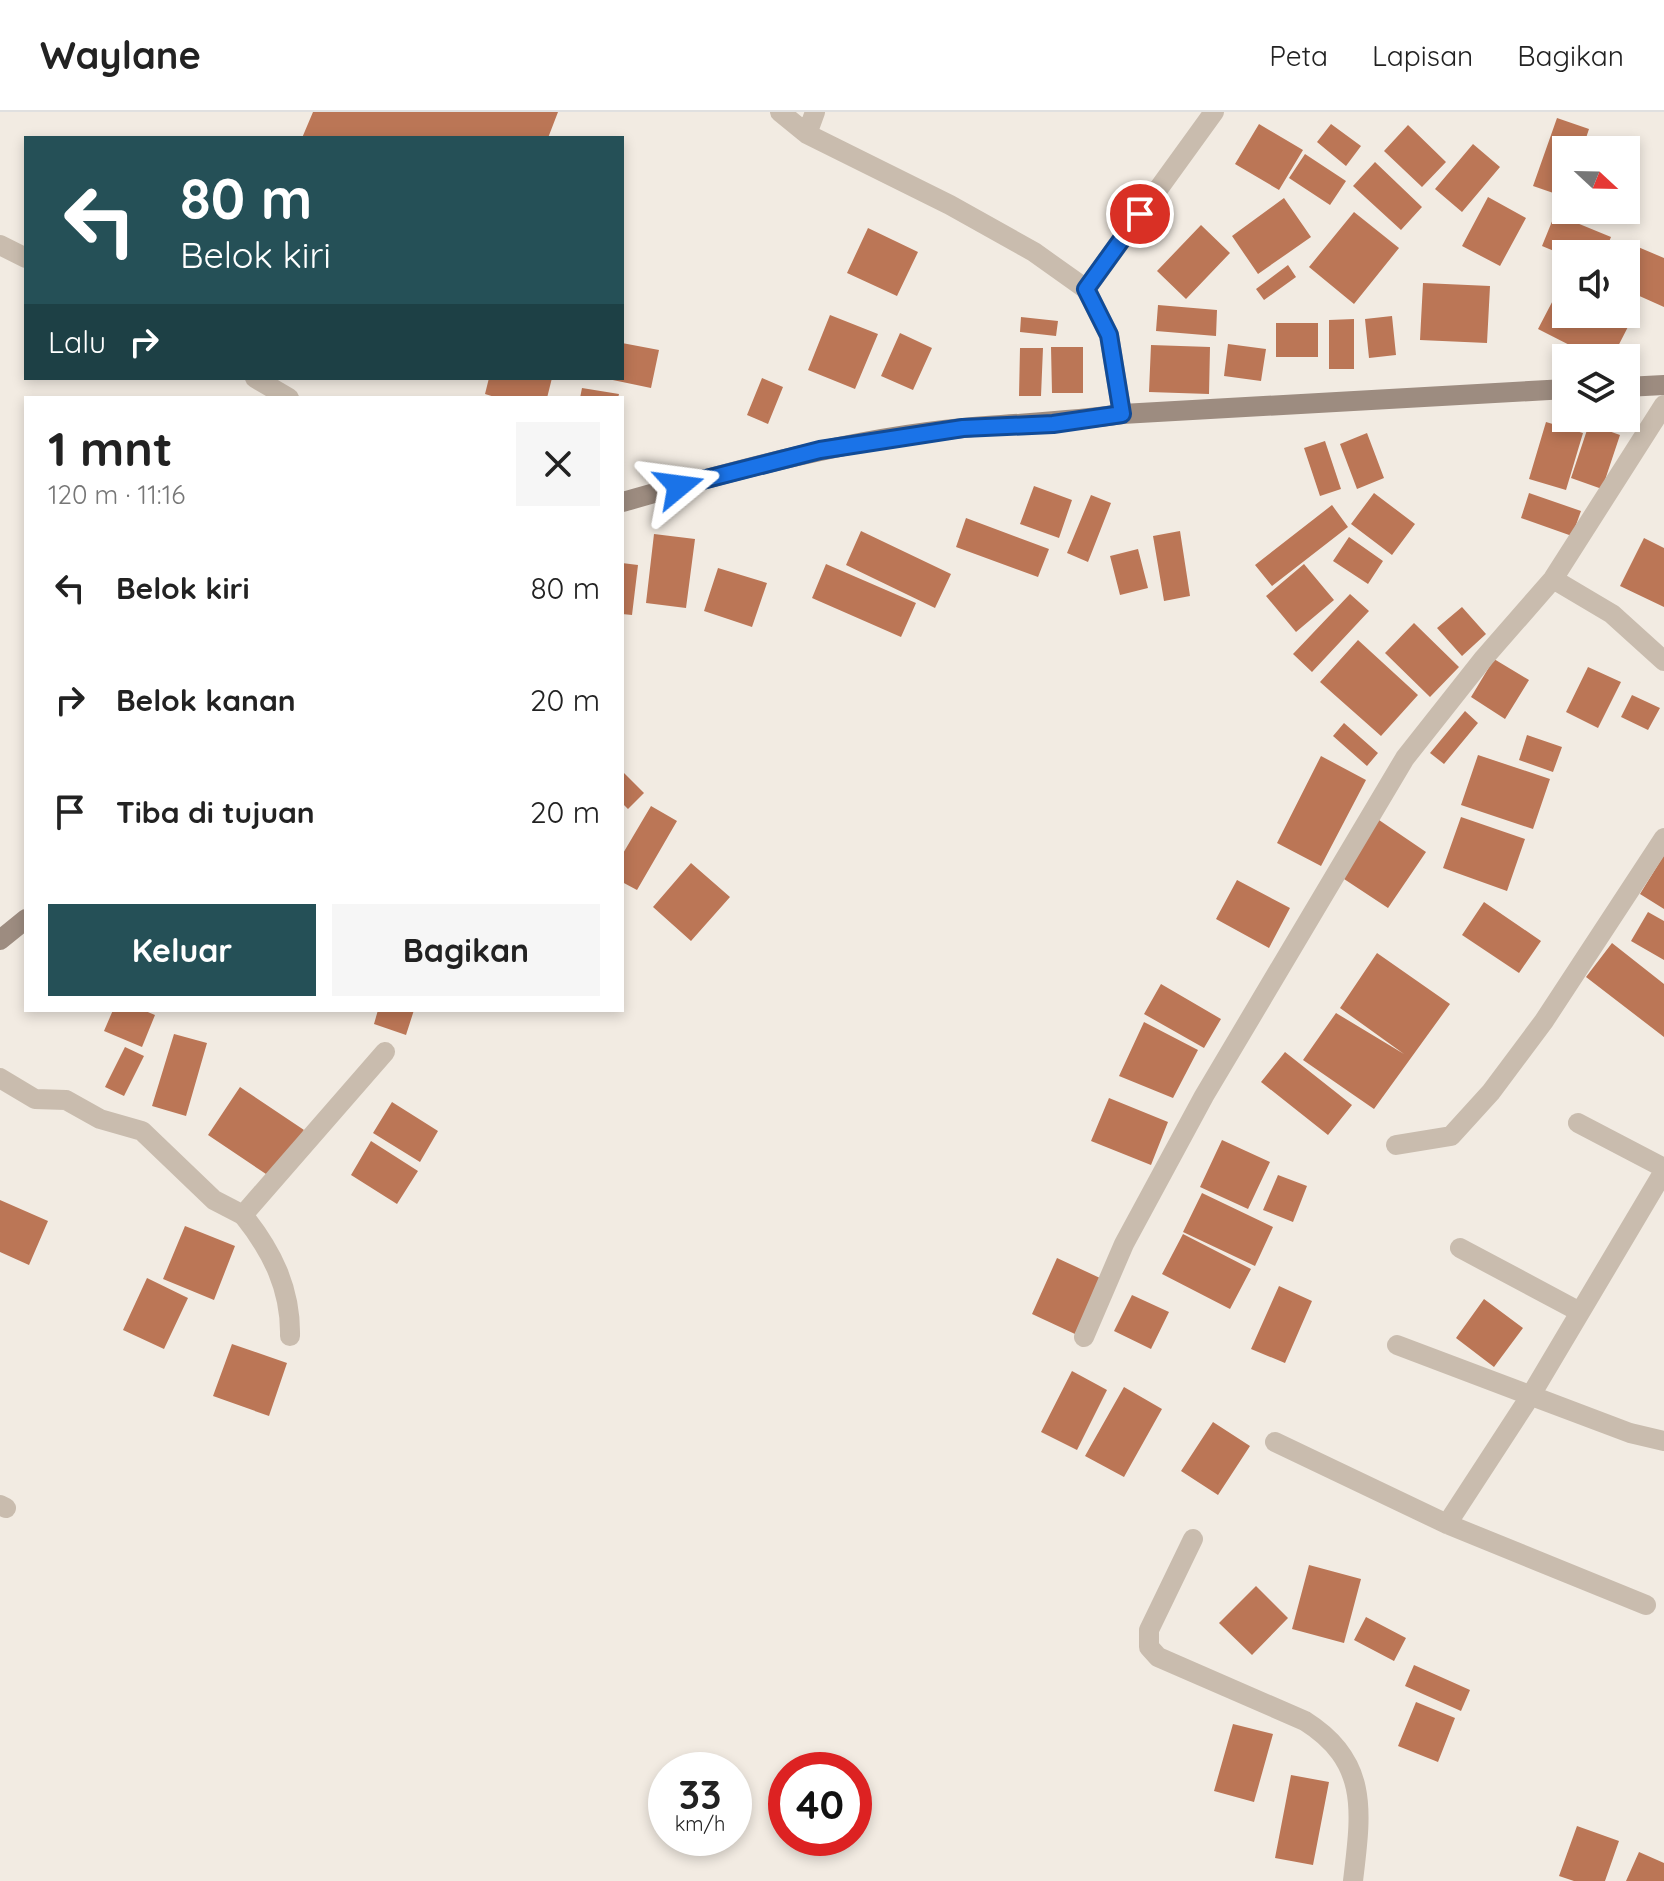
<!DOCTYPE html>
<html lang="id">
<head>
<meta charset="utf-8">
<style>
  :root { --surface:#fff; --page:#f6f6f6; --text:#222; --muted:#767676; --line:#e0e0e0; --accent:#255057 }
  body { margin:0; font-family:Quicksand,sans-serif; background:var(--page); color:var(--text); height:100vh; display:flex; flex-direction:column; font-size:30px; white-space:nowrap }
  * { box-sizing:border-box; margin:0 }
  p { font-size:26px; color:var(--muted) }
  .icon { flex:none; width:44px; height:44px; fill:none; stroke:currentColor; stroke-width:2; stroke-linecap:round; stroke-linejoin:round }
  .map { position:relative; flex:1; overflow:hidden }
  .drawer { position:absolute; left:24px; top:284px; width:600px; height:616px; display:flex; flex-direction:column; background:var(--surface); border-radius:0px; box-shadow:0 4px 12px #0003 }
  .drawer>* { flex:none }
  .banner { position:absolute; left:24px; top:24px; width:600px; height:244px; border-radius:0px; box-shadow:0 4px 12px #0003; background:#255057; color:#fff; overflow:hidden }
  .needle { width:52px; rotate:112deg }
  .fabs { position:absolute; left:1552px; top:24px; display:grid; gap:16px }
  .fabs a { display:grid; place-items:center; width:88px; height:88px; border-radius:0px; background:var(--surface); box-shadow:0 4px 12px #0003; font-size:40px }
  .speed { position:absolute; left:648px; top:1640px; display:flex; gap:16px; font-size:40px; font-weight:700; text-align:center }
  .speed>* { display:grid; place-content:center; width:104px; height:104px; border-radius:50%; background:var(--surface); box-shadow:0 4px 12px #0003; line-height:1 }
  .speed small { font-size:20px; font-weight:400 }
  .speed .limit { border:12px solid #d22; background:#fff; color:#111 }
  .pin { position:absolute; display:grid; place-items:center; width:68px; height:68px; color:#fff; margin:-34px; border:4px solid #fff; border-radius:50%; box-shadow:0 2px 8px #0007 }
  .me { position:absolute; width:88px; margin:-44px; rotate:74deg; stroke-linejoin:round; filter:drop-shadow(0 0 6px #0008) }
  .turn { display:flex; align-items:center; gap:28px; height:168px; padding:0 24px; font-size:36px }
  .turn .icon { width:104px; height:104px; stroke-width:2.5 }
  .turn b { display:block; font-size:56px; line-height:68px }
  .then { display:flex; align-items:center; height:76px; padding:0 24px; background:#0003; gap:16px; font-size:30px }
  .round { display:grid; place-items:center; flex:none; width:84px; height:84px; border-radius:0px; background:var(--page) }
  .headline { display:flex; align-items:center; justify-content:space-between; height:136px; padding:0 24px }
  h1 { font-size:48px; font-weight:700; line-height:60px }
  .cta { display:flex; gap:16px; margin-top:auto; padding:16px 24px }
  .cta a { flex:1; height:92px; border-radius:0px; background:var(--accent); color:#fff; font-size:32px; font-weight:700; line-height:92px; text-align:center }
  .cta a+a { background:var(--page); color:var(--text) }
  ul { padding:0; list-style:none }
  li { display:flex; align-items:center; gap:24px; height:112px; padding:0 24px }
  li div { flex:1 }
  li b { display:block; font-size:30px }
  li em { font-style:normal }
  header { display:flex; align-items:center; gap:48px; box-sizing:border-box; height:112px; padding:0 40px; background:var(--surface); border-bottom:2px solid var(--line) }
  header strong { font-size:38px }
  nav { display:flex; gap:44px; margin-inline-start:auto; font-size:28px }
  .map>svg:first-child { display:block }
  .building { fill:#bb7656 }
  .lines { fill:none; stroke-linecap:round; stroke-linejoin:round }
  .lane { stroke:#c9bcae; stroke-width:20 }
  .street { stroke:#c9bcae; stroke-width:20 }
  .secondary { stroke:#9d8c80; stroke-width:20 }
  .route-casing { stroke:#114b97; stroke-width:20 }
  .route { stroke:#1a73e8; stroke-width:14 }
</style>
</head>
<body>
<header>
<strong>Waylane</strong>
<nav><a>Peta</a><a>Lapisan</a><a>Bagikan</a></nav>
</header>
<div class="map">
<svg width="1664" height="1769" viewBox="0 0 1664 1769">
  <rect width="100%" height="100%" fill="#f2ebe2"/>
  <path class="building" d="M 313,0 L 558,0 L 548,26 L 302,26 Z
    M 1557,6 L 1589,17 L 1582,38 L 1566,38 L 1565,85 L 1533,74 Z
    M 1259,12 L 1303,38 L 1279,78 L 1235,52 Z
    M 1331,12 L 1361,34 L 1346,54 L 1317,30 Z
    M 1408,13 L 1446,50 L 1422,75 L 1384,39 Z
    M 1473,32 L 1500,55 L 1462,100 L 1435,77 Z
    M 1305,42 L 1346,69 L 1330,93 L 1289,66 Z
    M 1375,50 L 1422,95 L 1401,118 L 1353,74 Z
    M 1488,85 L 1526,106 L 1500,154 L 1462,134 Z
    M 1284,86 L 1311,125 L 1258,162 L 1232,124 Z
    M 1354,100 L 1399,136 L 1354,192 L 1309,155 Z
    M 1555,102 L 1611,125 L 1604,142 L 1566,144 L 1542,134 Z
    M 1201,113 L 1230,141 L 1186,187 L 1157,159 Z
    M 868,116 L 918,140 L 897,184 L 847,161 Z
    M 1638,135 L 1664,146 L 1664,195 L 1626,178 L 1626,161 Z
    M 1288,153 L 1296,165 L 1264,188 L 1256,177 Z
    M 1423,171 L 1490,174 L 1487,231 L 1420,228 Z
    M 1562,171 L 1566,174 L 1566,202 L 1622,202 L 1632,207 L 1612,246 L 1595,246 L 1538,217 Z
    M 1158,193 L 1217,198 L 1216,224 L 1156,219 Z
    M 830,203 L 878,222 L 855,277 L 808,258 Z
    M 1392,204 L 1396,243 L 1369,246 L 1365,207 Z
    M 1021,205 L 1058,209 L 1056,224 L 1020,220 Z
    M 1354,207 L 1354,257 L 1329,257 L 1329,208 Z
    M 1276,211 L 1318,211 L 1318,245 L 1276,245 Z
    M 900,221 L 932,236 L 913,278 L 881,264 Z
    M 622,231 L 659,238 L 651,276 L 608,267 L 622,266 Z
    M 1228,232 L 1266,237 L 1261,269 L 1224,264 Z
    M 1151,233 L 1210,235 L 1209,282 L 1149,280 Z
    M 1051,235 L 1083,235 L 1083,281 L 1052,281 Z
    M 1020,236 L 1043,236 L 1041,284 L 1019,284 Z
    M 489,266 L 552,266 L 547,286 L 498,286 L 485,282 Z
    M 762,266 L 783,275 L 768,312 L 747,303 Z
    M 582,276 L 619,282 L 618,286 L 580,286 Z
    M 1546,310 L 1583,321 L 1566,378 L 1529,367 Z
    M 1589,312 L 1620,323 L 1602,377 L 1571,366 Z
    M 1367,321 L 1384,366 L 1357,377 L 1340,332 Z
    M 1325,329 L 1341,377 L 1320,384 L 1304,336 Z
    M 1034,374 L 1072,388 L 1059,426 L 1020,412 Z
    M 1374,381 L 1415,412 L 1392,443 L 1351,412 Z
    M 1529,381 L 1581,399 L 1572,424 L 1521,406 Z
    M 1091,383 L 1111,391 L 1088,450 L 1067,441 Z
    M 1332,393 L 1348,415 L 1272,474 L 1255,453 Z
    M 966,406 L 1049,437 L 1038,465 L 956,435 Z
    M 861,419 L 951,462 L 935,496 L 846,453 Z
    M 1180,419 L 1190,484 L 1164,489 L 1153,424 Z
    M 654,422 L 695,427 L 686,496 L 646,491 Z
    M 1349,425 L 1383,449 L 1368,472 L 1333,449 Z
    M 1644,426 L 1664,436 L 1664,495 L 1620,474 Z
    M 1138,437 L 1148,476 L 1120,483 L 1110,444 Z
    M 622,451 L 638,453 L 632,503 L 622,502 Z
    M 826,452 L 916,491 L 901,525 L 812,486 Z
    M 1304,452 L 1334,488 L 1296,520 L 1266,484 Z
    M 718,456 L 767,471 L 752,515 L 704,499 Z
    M 1350,482 L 1369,499 L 1312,560 L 1293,542 Z
    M 1462,495 L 1486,522 L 1462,544 L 1437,516 Z
    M 1414,511 L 1459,555 L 1430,585 L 1385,541 Z
    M 1358,528 L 1418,583 L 1381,624 L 1320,570 Z
    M 1494,547 L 1529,568 L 1505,607 L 1471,585 Z
    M 1588,555 L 1621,570 L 1598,616 L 1566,600 Z
    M 1632,583 L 1660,596 L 1648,618 L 1621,605 Z
    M 1465,599 L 1478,611 L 1444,652 L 1430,641 Z
    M 1344,611 L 1378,641 L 1367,654 L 1333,624 Z
    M 1527,623 L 1562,635 L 1553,660 L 1519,648 Z
    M 1478,643 L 1550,667 L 1533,717 L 1461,693 Z
    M 1321,644 L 1366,668 L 1321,754 L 1277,731 Z
    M 622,659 L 644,681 L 628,697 L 622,691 Z
    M 651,694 L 677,709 L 637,778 L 622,770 L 622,743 Z
    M 1461,705 L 1525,727 L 1507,779 L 1443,756 Z
    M 1379,708 L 1426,740 L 1388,796 L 1341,765 Z
    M 1664,743 L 1664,797 L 1640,782 Z
    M 691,751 L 730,785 L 691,829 L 653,795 Z
    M 1237,768 L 1290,796 L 1269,836 L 1216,807 Z
    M 1484,790 L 1541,829 L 1519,861 L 1462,823 Z
    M 1648,800 L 1664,809 L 1664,848 L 1631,829 Z
    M 1612,831 L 1664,872 L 1664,925 L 1586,865 Z
    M 1377,841 L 1450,892 L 1374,997 L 1303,948 L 1336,901 L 1404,942 L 1340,896 Z
    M 1161,872 L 1221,907 L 1204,936 L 1144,902 Z
    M 113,898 L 143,898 L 155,903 L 142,935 L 104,919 Z
    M 378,898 L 414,898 L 406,923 L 374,912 Z
    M 1144,910 L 1198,938 L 1173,986 L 1119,964 Z
    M 174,922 L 207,931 L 186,1004 L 152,994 Z
    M 125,935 L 144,944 L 124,984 L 105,975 Z
    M 1285,940 L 1352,993 L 1328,1023 L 1261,970 Z
    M 240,975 L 304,1018 L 272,1066 L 208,1023 Z
    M 1109,986 L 1168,1010 L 1151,1053 L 1091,1029 Z
    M 392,990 L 438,1019 L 420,1050 L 373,1021 Z
    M 1222,1028 L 1270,1050 L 1248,1097 L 1200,1075 Z
    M 371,1029 L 418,1059 L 397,1092 L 351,1063 Z
    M 1278,1063 L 1307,1074 L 1293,1110 L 1263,1098 Z
    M 1202,1081 L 1273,1115 L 1255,1154 L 1183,1120 Z
    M 0,1088 L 48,1109 L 29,1153 L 0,1140 Z
    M 185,1114 L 235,1134 L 214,1188 L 163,1167 Z
    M 1183,1122 L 1251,1157 L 1230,1197 L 1162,1162 Z
    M 1057,1146 L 1100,1166 L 1075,1222 L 1032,1202 Z
    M 147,1166 L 188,1186 L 164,1237 L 123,1218 Z
    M 1279,1174 L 1312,1189 L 1285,1251 L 1251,1237 Z
    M 1132,1183 L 1169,1200 L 1151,1237 L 1114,1219 Z
    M 1484,1187 L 1523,1216 L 1494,1255 L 1456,1226 Z
    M 232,1232 L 287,1251 L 269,1304 L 213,1284 Z
    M 1072,1259 L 1107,1278 L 1077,1338 L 1041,1320 Z
    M 1124,1275 L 1162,1297 L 1124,1365 L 1085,1344 Z
    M 1213,1310 L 1250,1334 L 1218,1383 L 1181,1359 Z
    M 1309,1453 L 1361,1467 L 1344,1531 L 1292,1517 Z
    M 1256,1474 L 1288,1506 L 1252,1543 L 1219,1511 Z
    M 1366,1505 L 1406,1526 L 1394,1549 L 1354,1528 Z
    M 1414,1553 L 1470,1578 L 1461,1599 L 1405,1574 Z
    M 1416,1590 L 1455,1606 L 1438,1650 L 1398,1634 Z
    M 1233,1612 L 1273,1622 L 1254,1690 L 1214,1679 Z
    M 1291,1663 L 1329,1670 L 1313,1753 L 1275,1746 Z
    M 1577,1714 L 1619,1729 L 1605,1769 L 1574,1769 L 1559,1764 Z
    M 1639,1740 L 1664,1751 L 1664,1769 L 1626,1769 Z"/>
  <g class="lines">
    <path class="lane" d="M 243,1103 C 272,1139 291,1177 290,1224"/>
    <path class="street" d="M 780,0 L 807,22 L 950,93 L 1034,140 L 1086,177 L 1109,223 L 1122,302
      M 807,22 L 815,0
      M 0,133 L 26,146
      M 1086,177 L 1214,0
      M 255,266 L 289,286
      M 1553,467 L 1612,502 L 1664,549
      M 0,966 L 35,987 L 66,988 L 100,1007 L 142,1019 L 214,1088 L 243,1103 L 385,940
      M 1578,1011 L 1664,1056
      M 1396,1033 L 1451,1024 L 1491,980 L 1544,909 L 1664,726
      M 1460,1136 L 1580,1200
      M 1084,1225 L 1124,1132 L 1204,984 L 1405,646 L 1484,546 L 1553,467 L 1664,293
      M 1397,1233 L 1630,1321 L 1664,1329
      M 1275,1330 L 1447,1412 L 1646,1493
      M 0,1393 L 6,1396
      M 1447,1412 L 1531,1283 L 1664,1059
      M 1193,1427 L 1149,1518 L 1149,1535 L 1158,1545 L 1305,1609 C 1370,1650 1361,1701 1353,1769"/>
    <path class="secondary" d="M 1626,275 L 1664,273
      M 622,390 C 734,359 847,327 963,316 C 1016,311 1069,310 1122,302 L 1566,277
      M 0,828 L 26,807"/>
  </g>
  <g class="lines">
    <defs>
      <path id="route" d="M 679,374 L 820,338 L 963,316 L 1053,312 L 1122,302 L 1109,223 L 1086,177 L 1140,102"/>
    </defs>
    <use href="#route" class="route-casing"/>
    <use href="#route" class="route"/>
  </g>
</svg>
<div class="fabs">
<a><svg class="needle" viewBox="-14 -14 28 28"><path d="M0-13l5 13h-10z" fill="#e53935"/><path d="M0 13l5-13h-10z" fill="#767676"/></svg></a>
<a><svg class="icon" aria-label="sound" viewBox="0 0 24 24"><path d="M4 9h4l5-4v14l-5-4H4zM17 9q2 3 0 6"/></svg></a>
<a><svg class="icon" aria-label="layers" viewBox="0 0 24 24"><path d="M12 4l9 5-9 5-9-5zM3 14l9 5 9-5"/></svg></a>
</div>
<div class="speed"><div>33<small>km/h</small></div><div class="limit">40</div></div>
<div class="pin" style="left:1140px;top:102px;background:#d93025"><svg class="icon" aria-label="arrive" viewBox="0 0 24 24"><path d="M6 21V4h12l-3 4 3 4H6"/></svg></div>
<svg class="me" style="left:679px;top:374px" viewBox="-20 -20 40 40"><path d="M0-17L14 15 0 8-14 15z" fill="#1a73e8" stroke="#fff" stroke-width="4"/></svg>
<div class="banner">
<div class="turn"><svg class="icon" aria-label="left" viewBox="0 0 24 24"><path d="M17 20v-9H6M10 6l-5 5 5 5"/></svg><div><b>80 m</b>Belok kiri</div></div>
<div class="then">Lalu<svg class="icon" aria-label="right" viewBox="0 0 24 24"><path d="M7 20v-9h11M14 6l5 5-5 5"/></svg></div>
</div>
<section class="drawer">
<div class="headline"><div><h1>1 mnt</h1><p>120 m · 11:16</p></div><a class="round"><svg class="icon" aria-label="close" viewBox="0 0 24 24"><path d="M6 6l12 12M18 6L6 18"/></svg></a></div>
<ul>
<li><svg class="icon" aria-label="left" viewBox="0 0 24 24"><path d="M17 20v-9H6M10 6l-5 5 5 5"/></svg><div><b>Belok kiri</b></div><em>80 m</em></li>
<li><svg class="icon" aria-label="right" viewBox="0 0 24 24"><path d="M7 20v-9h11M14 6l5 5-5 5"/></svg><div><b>Belok kanan</b></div><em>20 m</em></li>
<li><svg class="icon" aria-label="arrive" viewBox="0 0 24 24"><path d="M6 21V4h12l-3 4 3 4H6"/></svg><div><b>Tiba di tujuan</b></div><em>20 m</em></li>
</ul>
<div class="cta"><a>Keluar</a><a>Bagikan</a></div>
</section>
</div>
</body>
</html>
